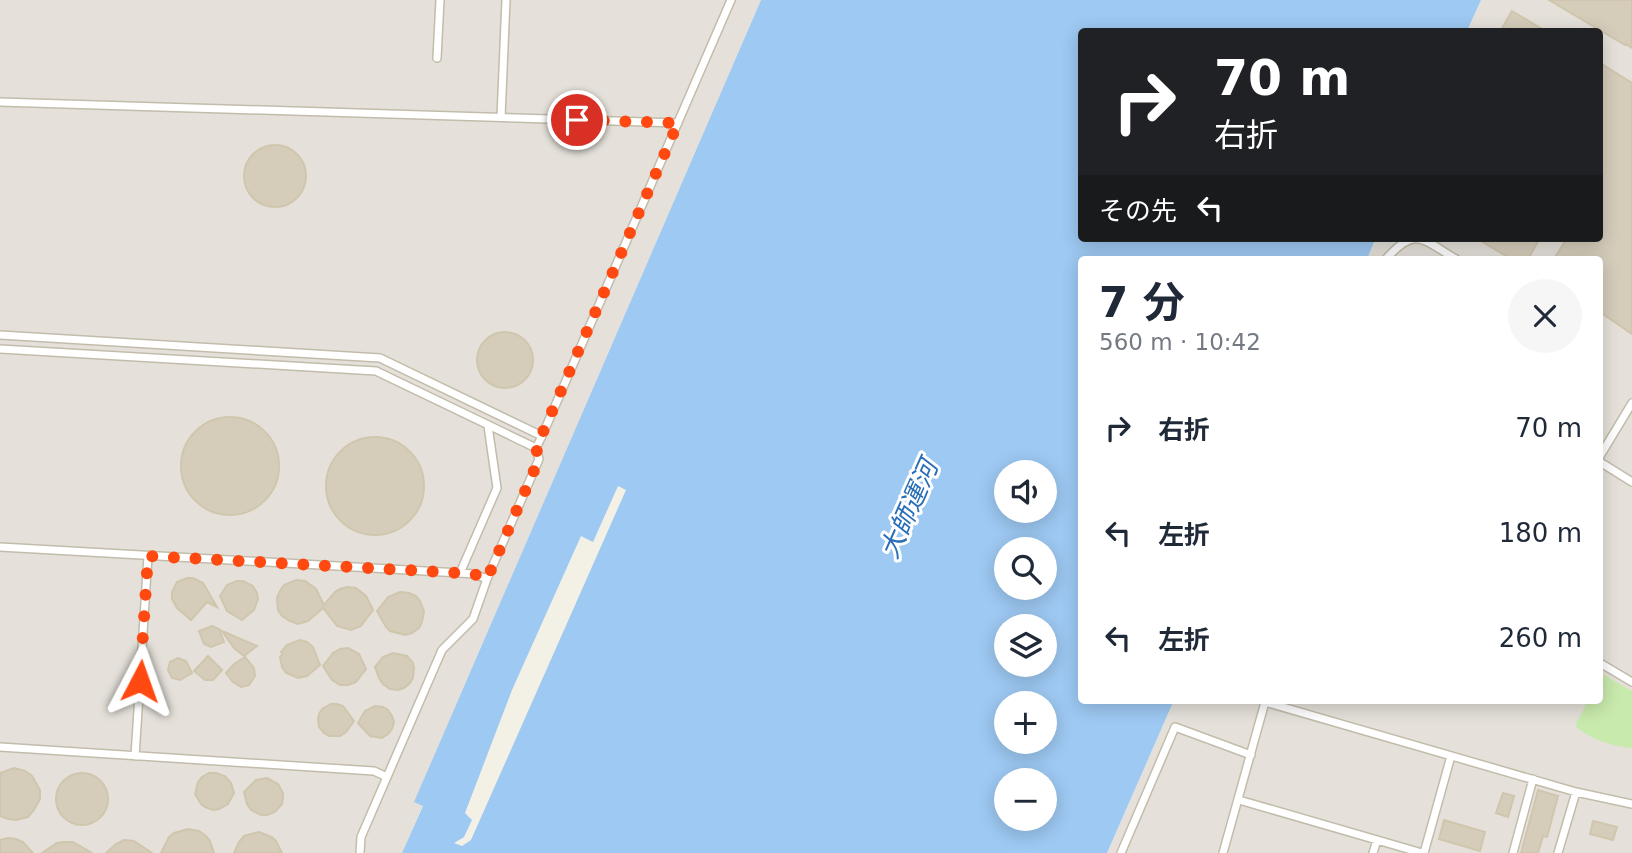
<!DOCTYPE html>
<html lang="ja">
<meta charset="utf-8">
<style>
body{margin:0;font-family:"DejaVu Sans","Noto Sans JP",sans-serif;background:#f6f6f7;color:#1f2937;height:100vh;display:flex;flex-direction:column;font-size:26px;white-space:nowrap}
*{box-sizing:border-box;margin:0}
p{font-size:23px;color:#747a83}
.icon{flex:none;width:38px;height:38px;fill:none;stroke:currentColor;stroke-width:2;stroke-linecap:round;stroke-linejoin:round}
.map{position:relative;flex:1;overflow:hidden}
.sheet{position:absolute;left:1078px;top:256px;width:525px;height:448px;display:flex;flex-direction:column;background:#fff;border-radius:7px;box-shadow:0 4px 18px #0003}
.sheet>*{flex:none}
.hud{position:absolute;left:1078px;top:28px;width:525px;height:214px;border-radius:7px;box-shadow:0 4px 18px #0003;background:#202124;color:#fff;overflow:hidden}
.tools{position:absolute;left:994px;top:460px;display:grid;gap:14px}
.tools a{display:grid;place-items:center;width:63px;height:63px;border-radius:50%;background:#fff;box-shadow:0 4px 18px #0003;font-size:35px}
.pin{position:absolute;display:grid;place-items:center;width:60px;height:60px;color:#fff;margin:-30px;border:4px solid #fff;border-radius:50%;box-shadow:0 2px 7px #0007}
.me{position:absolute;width:77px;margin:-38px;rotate:4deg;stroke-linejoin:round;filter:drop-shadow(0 0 5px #0008)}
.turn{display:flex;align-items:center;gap:24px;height:147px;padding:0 21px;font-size:32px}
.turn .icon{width:91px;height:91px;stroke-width:2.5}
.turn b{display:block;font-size:49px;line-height:60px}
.then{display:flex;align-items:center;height:66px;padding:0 21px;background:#0003;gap:14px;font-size:26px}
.round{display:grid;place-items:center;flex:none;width:74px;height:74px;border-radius:37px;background:#f6f6f7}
.summary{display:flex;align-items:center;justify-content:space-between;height:119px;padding:0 21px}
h1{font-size:42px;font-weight:700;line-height:52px}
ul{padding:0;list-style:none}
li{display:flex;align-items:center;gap:21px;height:105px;padding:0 21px}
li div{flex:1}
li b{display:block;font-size:26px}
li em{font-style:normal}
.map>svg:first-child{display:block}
.industrial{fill:#e5e1da}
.green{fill:#c8eaac}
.water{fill:#9ec9f3;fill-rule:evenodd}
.pier{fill:#f3f0e5}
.building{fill:#d5cdba;stroke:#d0c6ad;stroke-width:2}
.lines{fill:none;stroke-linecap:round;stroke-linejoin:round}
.service-casing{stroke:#c2bcaa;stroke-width:10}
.service{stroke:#fff;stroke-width:7}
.route{stroke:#ff4910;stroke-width:12;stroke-dasharray:0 21.6}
.labels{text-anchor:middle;stroke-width:6;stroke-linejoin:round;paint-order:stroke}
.water-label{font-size:26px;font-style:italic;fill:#296eb7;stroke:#fff}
</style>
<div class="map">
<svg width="1632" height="853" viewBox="0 0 1632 853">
<rect width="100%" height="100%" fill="#f3f0e5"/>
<!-- industrial -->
<path class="industrial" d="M0 0H761L440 742 415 802 423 805 402 853H0Z
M1481 0H1632V853H1107L1174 700H1600V259H1367L1377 238H1600V32L1467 31Z"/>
<!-- green -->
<path class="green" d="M1604 675 1632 691V748C1614 747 1590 739 1576 727L1577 721 1580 717 1588 700H1600V680Z"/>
<!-- water -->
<path class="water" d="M761 0H1481L1467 31 1082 32V238H1376L1367 259H1082V700H1174L1107 853H402L423 806 414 802ZM1006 472H1045V511H1006ZM1006 550H1045V588H1006ZM1006 626H1045V665H1006ZM1006 704H1045V742H1006ZM1006 780H1045V819H1006Z"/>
<!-- pier -->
<path class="pier" d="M618 486 626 490 471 840 462 846 454 843 464 837 472 820 465 813 512 690 581 536 593 542Z"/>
<!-- building -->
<path class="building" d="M1549 0H1632V48L1626 44 1625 45Z
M1512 11 1547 32H1500Z
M1600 63 1632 83V334L1600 312V259H1554L1567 238H1600Z
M244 176a31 31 0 1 1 62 0a31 31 0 1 1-62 0Z
M1476 238H1540L1528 259H1511Z
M477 360a28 28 0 1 1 56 0a28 28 0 1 1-56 0Z
M181 466a49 49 0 1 1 98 0a49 49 0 1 1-98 0Z
M326 486a49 49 0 1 1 98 0a49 49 0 1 1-98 0Z
M187 578H193L203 583 217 607 207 602 191 620 177 608 172 599V592L177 582Z
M296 580 305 581 311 585 316 589 324 605 335 592 340 589 347 587 356 588 366 596 373 610 361 626 351 630 337 626 323 608 308 621 298 624 290 621 282 616 278 610 277 598 280 591 284 585Z
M237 581H243L253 586 257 593 258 599 254 610 242 620 227 611 220 596 227 585Z
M400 592 409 593 416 596 420 601 424 611 422 622 419 628 412 633 405 635 390 631 386 627 377 611 388 597Z
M212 626 219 629 224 642 211 647 204 644 199 631Z
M222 631 257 646 244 656 234 648Z
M300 640 307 642 313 647 320 665 307 676 298 678 286 673 282 667 280 657 283 653 281 652 287 645Z
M348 648 359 654 366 669 356 682 348 685H340L332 680 323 666 333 653 340 649Z
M393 653 407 656 413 663 414 668 413 678 410 683 404 688 398 690 390 689 383 684 379 678 375 667 383 657Z
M208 656 222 670 213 680H205L194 671Z
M245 657 254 668 255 676 249 685 241 687 233 682 226 673 234 664Z
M178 658 186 661 192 673 180 680 172 678 168 670 170 662Z
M331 704H337L343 706 354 721 346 732 340 736H329L324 733 319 727 318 720 319 714 322 709Z
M375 706 383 707 388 710 392 716 394 722 392 729 388 734 382 738 370 736 358 723 365 711Z
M14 768 25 771 32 776 40 790V799L34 810 28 817 16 820 8 819 0 816V773Z
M209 773H216L225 776 231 783 234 793 228 804 219 809 213 810 205 807 201 804 195 794 198 782 202 777Z
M56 799a26 26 0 1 1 52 0a26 26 0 1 1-52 0Z
M267 778 278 784 283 793V798L282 804 275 812 267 815H261L251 810 247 804 244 792 256 780Z
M1538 790 1558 796 1547 837 1543 836 1538 853H1521Z
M1503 793 1514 796 1508 817 1496 813Z
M1444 820 1485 832 1480 851 1439 839Z
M1593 821 1617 827 1613 840 1590 834Z
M188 829 199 831 206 836 210 841 214 853H161L169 837 174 833Z
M259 832 272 837 276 841 282 853H234L239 842 244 836Z
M8 838 16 839 23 842 33 853H0V840Z
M124 840 134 841 152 853H106L116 844Z
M64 842H73L92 853H42L57 843Z"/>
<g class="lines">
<defs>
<path id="service" d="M437 58 440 0
M0 102 678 123
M501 117 506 0
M1386 259C1416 225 1423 240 1456 259
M0 335 380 358 542 436 731 0
M0 349 376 371 536 448
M1600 456 1632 403
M1600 462 1632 482
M0 547 460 573 474 574 487 579
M460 573 497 488 488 426
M1600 663 1632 682
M0 747 374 771 387 777
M135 756 148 556
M1239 800 1422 853
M360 853 361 837 442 650 473 619 487 579 539 459 536 448 542 436
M1121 853 1175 727 1251 755
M1223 853 1265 702 1576 792 1632 804
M1373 853 1377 840
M1424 853 1451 756
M1513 853 1533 779
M1558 853 1576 792"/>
</defs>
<!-- service casing -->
<use href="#service" class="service-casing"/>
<!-- service -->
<use href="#service" class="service"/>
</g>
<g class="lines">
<!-- route -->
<path class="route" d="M140 681 148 556 460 573 474 574 487 579 539 459 536 448 678 123 577 120"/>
</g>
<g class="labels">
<!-- water labels -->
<g class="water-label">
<text transform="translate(909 509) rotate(-66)" y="9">大師運河</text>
</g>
</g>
</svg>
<div class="tools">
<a><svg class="icon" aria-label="sound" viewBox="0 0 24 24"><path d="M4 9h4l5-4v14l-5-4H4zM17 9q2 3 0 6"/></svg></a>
<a><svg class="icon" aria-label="search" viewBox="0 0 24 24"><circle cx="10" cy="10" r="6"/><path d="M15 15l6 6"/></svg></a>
<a><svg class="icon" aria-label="layers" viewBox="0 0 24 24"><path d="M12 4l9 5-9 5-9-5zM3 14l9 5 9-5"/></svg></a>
<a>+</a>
<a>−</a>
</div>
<div class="pin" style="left:577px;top:120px;background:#d93025"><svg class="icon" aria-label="arrive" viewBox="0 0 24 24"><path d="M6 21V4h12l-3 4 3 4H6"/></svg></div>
<svg class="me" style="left:140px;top:681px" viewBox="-20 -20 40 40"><path d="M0-17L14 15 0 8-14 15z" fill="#ff4910" stroke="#fff" stroke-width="4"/></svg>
<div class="hud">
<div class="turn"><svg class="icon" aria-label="right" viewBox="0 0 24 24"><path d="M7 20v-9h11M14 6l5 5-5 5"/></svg><div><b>70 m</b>右折</div></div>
<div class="then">その先<svg class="icon" aria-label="left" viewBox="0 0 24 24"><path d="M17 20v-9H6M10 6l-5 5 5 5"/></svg></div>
</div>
<section class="sheet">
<div class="summary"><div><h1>7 分</h1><p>560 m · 10:42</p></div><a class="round"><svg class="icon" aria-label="close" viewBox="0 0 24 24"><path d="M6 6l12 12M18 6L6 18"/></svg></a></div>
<ul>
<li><svg class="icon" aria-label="right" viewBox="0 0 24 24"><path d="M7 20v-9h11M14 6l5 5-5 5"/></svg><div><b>右折</b></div><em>70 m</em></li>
<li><svg class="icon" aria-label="left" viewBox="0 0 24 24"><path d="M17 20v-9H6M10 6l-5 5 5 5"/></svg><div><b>左折</b></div><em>180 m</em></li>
<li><svg class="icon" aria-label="left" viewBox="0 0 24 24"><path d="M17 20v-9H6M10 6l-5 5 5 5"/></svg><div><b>左折</b></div><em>260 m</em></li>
</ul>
</section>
</div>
